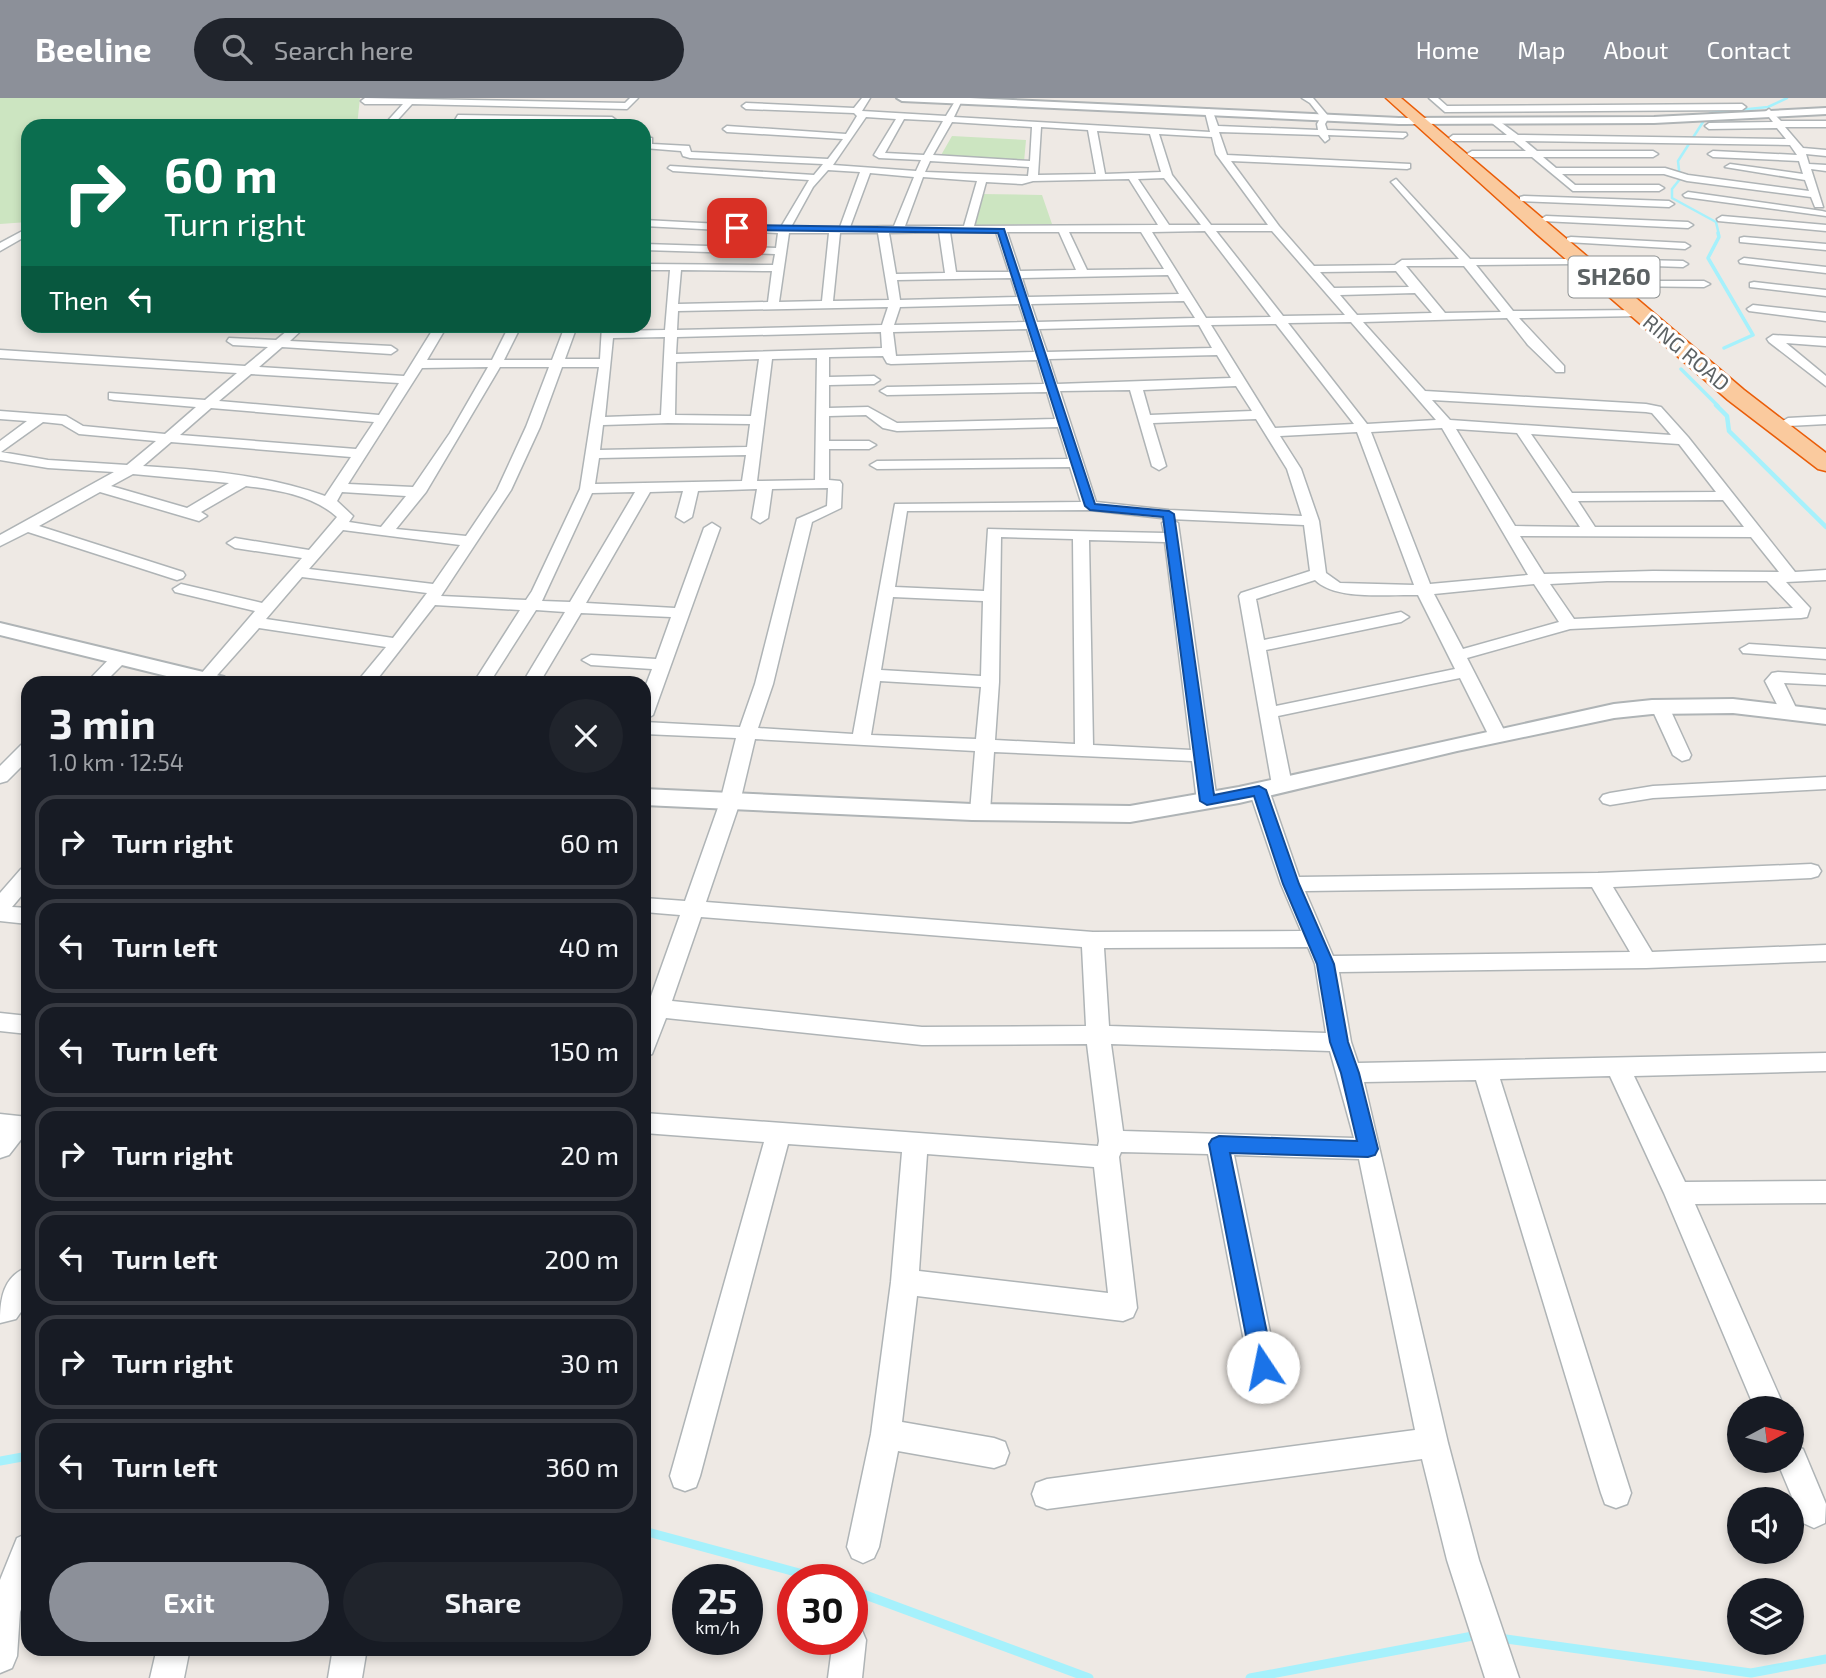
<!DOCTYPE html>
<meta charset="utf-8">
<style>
body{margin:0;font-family:"Exo 2",sans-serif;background:#20242c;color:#f1f3f6;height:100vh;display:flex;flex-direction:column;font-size:26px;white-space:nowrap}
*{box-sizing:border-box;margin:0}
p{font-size:23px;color:#9ea1a6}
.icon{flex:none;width:38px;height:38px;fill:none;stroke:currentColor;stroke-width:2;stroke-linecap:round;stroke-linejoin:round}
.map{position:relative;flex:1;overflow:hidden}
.sheet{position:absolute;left:21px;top:578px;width:630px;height:980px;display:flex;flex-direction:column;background:#171b24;border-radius:21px;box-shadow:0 4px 10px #0003}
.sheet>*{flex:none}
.top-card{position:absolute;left:21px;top:21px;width:630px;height:214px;border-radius:21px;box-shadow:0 4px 10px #0003;background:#0b6e4f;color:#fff;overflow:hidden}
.needle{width:46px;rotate:83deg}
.fabs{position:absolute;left:1727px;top:1298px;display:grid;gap:14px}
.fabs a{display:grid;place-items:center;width:77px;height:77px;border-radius:50%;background:#171b24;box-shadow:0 4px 10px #0003;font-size:35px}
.speed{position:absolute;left:672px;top:1466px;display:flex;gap:14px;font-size:35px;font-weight:700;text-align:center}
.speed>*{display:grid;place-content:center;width:91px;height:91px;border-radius:50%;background:#171b24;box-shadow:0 4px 10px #0003;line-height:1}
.speed small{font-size:18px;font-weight:400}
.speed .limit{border:10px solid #d22;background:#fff;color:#111}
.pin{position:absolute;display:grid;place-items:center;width:60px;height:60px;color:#fff;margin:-30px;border-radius:14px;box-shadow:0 4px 10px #0006}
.me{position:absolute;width:77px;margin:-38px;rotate:349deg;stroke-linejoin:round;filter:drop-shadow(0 0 5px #0008)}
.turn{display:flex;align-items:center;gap:24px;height:147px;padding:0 28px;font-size:32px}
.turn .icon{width:91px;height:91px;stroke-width:2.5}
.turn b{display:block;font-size:49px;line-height:60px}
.then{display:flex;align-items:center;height:66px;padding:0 28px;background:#0003;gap:14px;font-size:26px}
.round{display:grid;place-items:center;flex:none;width:74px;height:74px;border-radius:37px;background:#20242c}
.summary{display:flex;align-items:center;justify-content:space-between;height:119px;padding:0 28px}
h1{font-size:42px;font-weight:700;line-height:52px}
.cta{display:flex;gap:14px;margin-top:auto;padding:14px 28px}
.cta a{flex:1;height:80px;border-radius:42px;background:#8c9099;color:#fff;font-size:28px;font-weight:700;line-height:80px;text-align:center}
.cta a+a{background:#20242c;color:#f1f3f6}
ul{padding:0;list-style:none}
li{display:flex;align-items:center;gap:21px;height:94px;margin:0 14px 10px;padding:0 14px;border:4px solid #363941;border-radius:21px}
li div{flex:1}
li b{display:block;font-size:26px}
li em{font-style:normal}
header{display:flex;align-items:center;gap:42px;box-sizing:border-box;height:98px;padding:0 35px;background:#8c9099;color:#fff}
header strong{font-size:33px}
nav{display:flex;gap:38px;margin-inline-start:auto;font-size:24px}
.search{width:490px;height:63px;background:#20242c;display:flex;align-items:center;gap:18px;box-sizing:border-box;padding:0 24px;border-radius:38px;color:#9ea1a6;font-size:26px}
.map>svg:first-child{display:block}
.green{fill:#cce5c1}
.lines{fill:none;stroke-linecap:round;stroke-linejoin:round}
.stream-far3{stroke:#a6f1fc;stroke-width:2.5}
.stream-far2{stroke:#a6f1fc;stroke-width:3.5}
.stream-far1{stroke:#a6f1fc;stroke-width:4.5}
.stream{stroke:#a6f1fc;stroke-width:9}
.minor-casing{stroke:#afb4b6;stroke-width:3}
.tertiary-casing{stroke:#afb4b6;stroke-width:4}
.trunk-casing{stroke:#ea5d09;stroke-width:3}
.minor{fill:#fff;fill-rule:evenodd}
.tertiary{fill:#fff;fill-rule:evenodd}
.trunk{fill:#faca9e;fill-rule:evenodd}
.route{fill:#1a73e8;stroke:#114b97;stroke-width:2}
.labels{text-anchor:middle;stroke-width:6;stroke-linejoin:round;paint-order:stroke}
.far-street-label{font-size:21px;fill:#5c6264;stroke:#fff}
.shield{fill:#fff;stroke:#8d9192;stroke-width:2}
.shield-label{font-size:24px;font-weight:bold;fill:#5c6264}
</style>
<header>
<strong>Beeline</strong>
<div class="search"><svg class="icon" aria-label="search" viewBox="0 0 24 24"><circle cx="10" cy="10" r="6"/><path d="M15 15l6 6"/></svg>Search here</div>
<nav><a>Home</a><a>Map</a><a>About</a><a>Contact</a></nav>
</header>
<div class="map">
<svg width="1826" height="1580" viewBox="0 0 1826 1580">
<rect width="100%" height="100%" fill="#eee9e4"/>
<!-- green -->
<path class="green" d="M0 0H360L357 28H28V124L0 126Z
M952 38 1026 42 1024 64 940 59Z
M980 96 1042 97 1052 126 974 127Z"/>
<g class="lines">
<!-- stream-far3 -->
<path class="stream-far3" d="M1710 15 1768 9 1787 0
M1703 24 1678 63 1680 81 1672 91V100L1716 124 1719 137"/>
<!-- stream-far2 -->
<path class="stream-far2" d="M1718 135 1719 139 1708 160 1753 237 1724 250
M1681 271 1718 308"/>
<!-- stream-far1 -->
<path class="stream-far1" d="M1716 307 1727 318 1729 333 1826 429"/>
<!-- stream -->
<path class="stream" d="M0 1363 28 1358
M644 1433 825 1482
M852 1492 1089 1580
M1499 1540 1751 1575 1826 1561
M1250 1580 1478 1537"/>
<defs>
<path id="minor" d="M630 0H638L627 11 412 6 392 28H383L403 6H365L361 3 365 0 625 5Z
M862 0H870L862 13 946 18 957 0H963L954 19 1210 34 1205 14 1209 11 1213 14 1218 28 1318 32 1317 26 1321 19 1310 5 1302 0H1313L1329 19 1325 26 1327 32 1406 35 1407 37 1403 40 1328 37 1329 41 1325 44 1319 37 1219 34 1227 57 1410 66V70L1407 71 1231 63 1279 128 1314 168 1395 167 1402 162 1459 161 1393 86 1391 84 1396 81 1470 161H1582L1583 163 1578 166 1476 167 1513 213 1643 212V216L1639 218 1519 220 1564 268V274H1556L1528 247 1507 220 1363 224 1425 293 1646 306 1661 309 1688 339 1795 474 1826 472V482L1786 484 1810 510 1807 519 1801 520 1570 531 1467 560 1507 638 1505 642H1491L1460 580 1278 618 1292 687 1289 691H1275L1272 687 1239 498 1241 495 1310 473 1304 427 1170 421 1178 425 1217 703 1214 707H1200L1197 703 1192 663 994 654 990 714 987 719H973L970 714 975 653 755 641 740 704 706 804 1093 834 1301 833 1281 786 1249 692 1252 688H1266L1269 692 1299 779 1598 775 1811 766 1818 768 1821 773 1818 778 1811 780 1613 789 1652 854 1826 847V863L1646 870 1339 874 1351 944 1358 965 1826 955V973L1634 978 1685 1084 1826 1083V1105L1695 1106 1785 1311H1755L1664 1095 1610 978 1500 981 1631 1395 1627 1406 1616 1410 1605 1406 1601 1395 1476 982 1364 984 1448 1345 1479 1462 1519 1580H1485L1447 1462 1422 1361 1047 1411 1036 1407 1032 1396 1036 1385 1047 1381 1415 1332 1359 1061 1234 1057 1277 1269 1273 1279 1263 1283 1253 1279 1249 1269 1208 1056 1121 1054 1119 1059 1137 1210 1133 1219 1123 1223 917 1198 902 1324 994 1340 1005 1344 1009 1355 1005 1366 994 1370 898 1353 879 1449 874 1460 863 1465 852 1460 847 1449 871 1336 891 1184 902 1054 788 1046 700 1378 696 1389 685 1393 674 1389 670 1378 764 1044 644 1035V1015L1098 1048 1099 1043 1087 946 922 947 666 920 652 956 644 959V900L650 901 680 817 644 814V800L685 803 720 704 736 640 644 636V624L740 629 755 586 797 421 827 408 828 390 772 391 768 420 760 425 752 420 757 391 698 393 692 419 684 424 676 419 683 393 650 394 586 505 675 510 704 430 712 425 720 430 653 617 644 622V592L652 571 591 567 582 562 591 557 656 561 671 519 581 515 540 584H523L565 514 536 512 490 584H474L520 512 435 507 375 584H357L386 549 259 530 211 584H194L255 513 175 494 173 491 181 486 262 505 302 460 235 450 227 445 235 440 309 452 337 419C313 397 277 392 246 388L201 414 207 418 199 423 100 394 39 428 183 474 185 477 183 480 177 482 28 434 0 448V437L114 374 48 370 0 362V343L27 323 0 321V313L66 318 83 328 165 336 196 309 114 302 109 301V295L205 302 237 275 0 260V252L245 268 268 249 233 247 227 243 229 240 276 242 293 228H306L290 243 391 248 397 252 391 256 282 249 259 269 404 278 435 228H447L427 262H492L509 228H521L504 262H552L565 228H577L565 261H600L602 228H614V233L665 232 670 172H644V166L773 167 775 156 644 152V146L776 150 778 135 644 128V122L781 129 809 82 673 73 668 70 670 68 814 77 823 66 690 60 683 58 681 53 644 50 646 40H652V46L689 48 691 54 828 61 843 41 727 34 723 31 727 28 846 36 857 18 854 15 746 11 742 8 746 5 854 10ZM866 19 896 21 874 57 879 60 921 62 916 73 833 67ZM904 21 943 23 924 57 885 55ZM952 24 1032 29 1030 63 933 57ZM1041 29 1088 32 1096 76 1038 77ZM1097 33 1150 36 1161 74 1105 76ZM1159 36 1212 39 1216 56 1268 127H1211L1172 77ZM930 63 1029 69 1028 78 925 74ZM828 72 860 74 840 129H791L813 89ZM870 75 914 79 894 128 850 129ZM923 79 977 83 964 128H905ZM1164 80 1201 127H1169L1138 81ZM1129 81 1158 127 974 128 986 84 1022 86 1033 83ZM1205 133 1271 219 1206 220 1152 134ZM1216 133H1272L1345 217 1283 218ZM939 134 945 175 896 176 889 135ZM950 134H996L1009 174H956ZM1007 134H1059L1076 172 1020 173ZM1069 134H1141L1164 171 1087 172ZM789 135H829L822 203 779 204ZM840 135H878L889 202 833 203ZM1406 168H1464L1501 214 1445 215ZM681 172 772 173 768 204 678 206ZM1396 173 1409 189 1334 190 1320 174ZM1168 177 1179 196 1028 199 1022 180ZM1011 180 1017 199 900 202 897 182ZM1415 195 1432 215 1357 217 1340 197ZM1184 203 1195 220 1037 224 1031 206ZM1019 206 1025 224 894 227 900 209ZM888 209 882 227 677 232 678 213ZM1351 224 1436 322 1367 326 1288 225ZM1276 226 1354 326 1275 330 1211 227ZM1199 227 1212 250 1047 254 1039 231ZM1027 231 1034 254 896 258 893 234ZM881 234 882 250 676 256 677 239ZM665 239 661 317 605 319 613 240ZM1217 257 1231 280 1057 286 1049 261ZM883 258 887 265 891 266 1037 262 1044 286 887 289 880 293 887 297 1047 294 1055 321 897 325 868 309 829 310V287L874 286 880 282 874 278 829 279V259ZM817 260 815 382 757 383 772 261ZM759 261 751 318 675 317 676 264ZM488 269 450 335 413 389 348 386 422 270ZM500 269H549L526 329 497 392 466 438 396 431 426 394ZM562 269H599L580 391 532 493 526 502 441 498 511 392 540 329ZM251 276 399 285 379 317 219 303ZM1236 288 1252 313 1150 317 1143 292ZM1130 292 1152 368 1159 372 1166 368 1153 325 1256 321 1287 371 1302 418 1169 412 1096 404 1060 293ZM1432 302 1646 314 1652 315 1671 337 1450 322ZM211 310 374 324 356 351 180 337ZM866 317 883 330 897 333 1058 329 1068 361 877 363 870 367 877 371 1070 369 1081 404 895 406 853 636 758 630 773 586 812 424 841 410 842 386 840 383 829 382V351H869L876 347 869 343H829V318ZM43 324 62 326 79 336 156 343 127 367 48 362 1 354ZM668 325 750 326 747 349 600 352 603 327ZM1442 330 1528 477 1430 486 1371 334ZM1456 331 1517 335 1580 429 1515 428ZM1357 334 1414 487 1340 485 1326 475 1319 423 1301 371 1280 338ZM1531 336 1679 346 1716 394 1572 395ZM171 344 351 359 325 398C267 377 205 372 143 368ZM746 357 742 383 595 386 599 360ZM133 376 229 385 187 410 111 388ZM342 394 406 398 381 429 349 424 353 418 337 403ZM635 394 570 504 542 503 592 395ZM1723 402 1744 429H1595L1578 403ZM1090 412 1170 421 1162 425 1164 435 988 431 984 493 895 489 907 413ZM343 432 460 447 433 486 309 471ZM1520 438 1751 439 1779 474 1653 473 1544 476ZM1001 439 1073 441 1075 646 995 642 999 584ZM1089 442 1165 444 1191 652 1093 647ZM302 479 427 495 393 540 266 521ZM1315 482C1336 503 1389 496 1418 497L1455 571 1276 608 1266 552 1401 524 1409 519 1401 514 1264 542 1256 501ZM1607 483H1767L1793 510 1574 521 1550 486ZM1534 486 1559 524 1463 551 1434 496ZM893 499 983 503 981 578 881 572ZM880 583 981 589 976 641 871 637ZM1592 789 1630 854 1333 858 1305 793ZM701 819 1082 849 1086 928 922 929 672 903ZM1308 849 1315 866 1326 935 1109 928 1104 850ZM1111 946 1330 953 1354 1040 1123 1033ZM927 1056 1094 1069 1108 1195 919 1173Z
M1429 0H1438L1447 8 1742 6 1746 9 1742 12 1445 14Z
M1769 11 1781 23H1826V29H1785L1803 50 1826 52V58L1806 56 1809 66 1826 67V73L1811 71 1823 109H1815L1811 99 1687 83 1664 76H1562L1575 87H1659L1664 90 1659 93H1573L1532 59H1472L1467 56 1472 53H1526L1514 43H1453L1449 40 1453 37H1507L1492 25 1495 20 1518 37 1786 41 1777 30 1709 31 1705 28 1709 25 1773 24 1765 14ZM1525 43 1790 47 1797 57 1713 53 1708 56 1713 59 1799 63 1803 76 1730 66 1725 69 1805 82 1809 93 1688 77 1665 70H1556L1543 59H1653L1658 56 1653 53H1537Z
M458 17 612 19 616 22 612 25 455 22Z
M1688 94 1822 113 1826 114V118L1685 99 1683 97Z
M1524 98 1669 103 1674 106 1669 109 1520 103V99Z
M1546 118 1688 124 1693 127 1688 130 1542 123 1541 121Z
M1722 118 1826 127V133L1718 123 1717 121Z
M28 130V137L0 153V145Z
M1571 139 1685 145 1690 148 1685 151 1567 144V140Z
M1744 139 1826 146V152L1740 144V140Z
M1744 160 1826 169V175L1740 165 1739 163Z
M1597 161 1683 163 1688 166 1683 169 1593 166V162Z
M1622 183H1704L1710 186 1704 189 1618 188 1616 186Z
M1754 184 1826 192V198L1750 189V185Z
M1753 207 1826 215V223L1749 213 1747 211Z
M1773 237 1826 240V248L1786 245 1826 278V288L1769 244 1767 241Z
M1826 318V326L1788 328 1781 324 1788 320Z
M1749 546 1826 551V561L1743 555 1740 551Z
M118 557 127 562 105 584H87L112 558Z
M1778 574 1826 577V587L1784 585 1798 614 1789 619 1783 618 1765 583 1772 575Z
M1660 604 1669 609 1691 657 1689 661 1682 663 1673 657 1651 609Z
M28 645V662L7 683 0 685V668L21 647Z
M1826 679V691L1653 700 1610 707 1603 705 1600 701 1603 697 1610 695 1653 688Z
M28 769V790L12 809 28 810V826L0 823V795L21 771Z
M0 915 28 918V936L0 933Z
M0 1016 28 1019V1039H23L9 1057 0 1060Z
M28 1169V1204L16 1221 0 1225C0 1201 3 1178 28 1169Z
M1792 1347 1803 1351 1826 1406 1825 1425 1814 1430 1803 1425 1777 1363H1792Z
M28 1435V1493L20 1514 17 1558 12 1570 0 1575V1482L17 1440Z
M852 1527 861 1530 866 1542 862 1580H828L833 1542H852Z
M157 1550H190L184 1580H150Z
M333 1550H367L362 1580H328Z"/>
<path id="tertiary" d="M897 0H970L1399 20 1654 19 1826 10V16L1654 25 1399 26 902 3Z
M0 525 224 579 227 584H191L0 537Z
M1733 601 1826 612V626L1733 615 1652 616 1614 620 1457 653 1239 705 1130 724 972 722 644 707V691L972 706 1130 708 1239 689 1614 606 1652 602Z"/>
<path id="trunk" d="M1386 0H1401L1744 292 1826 355V373L1818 371 1728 302 1538 137Z"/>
</defs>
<!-- minor casing -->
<use href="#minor" class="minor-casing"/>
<!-- tertiary casing -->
<use href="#tertiary" class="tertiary-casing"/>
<!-- trunk casing -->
<use href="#trunk" class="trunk-casing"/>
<!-- minor -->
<use href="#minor" class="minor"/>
<!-- tertiary -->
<use href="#tertiary" class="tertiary"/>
<!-- trunk -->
<use href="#trunk" class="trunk"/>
</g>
<!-- route -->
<path class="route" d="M737 127 1004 131 1095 406 1169 413 1174 416 1214 697 1259 688 1266 692 1299 786 1334 866 1348 944 1359 975 1378 1051 1375 1057 1368 1059 1230 1055 1274 1269 1270 1276 1263 1279 1255 1276 1252 1269 1209 1046 1212 1041 1219 1038 1357 1043 1341 975 1330 944 1317 866 1283 786 1254 698 1207 707 1200 703 1163 419 1090 412 1085 408 998 135 734 132Z"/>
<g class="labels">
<!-- far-street labels -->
<g class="far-street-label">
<text transform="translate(1686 255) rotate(40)" y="7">RING ROAD</text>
</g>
<!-- shield labels -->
<rect class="shield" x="1568.5" y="158.5" width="91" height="41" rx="5"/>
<g class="shield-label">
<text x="1614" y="187">SH260</text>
</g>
</g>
</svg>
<div class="fabs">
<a><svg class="needle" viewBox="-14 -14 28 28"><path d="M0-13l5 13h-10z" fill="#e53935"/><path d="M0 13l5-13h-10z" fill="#9ea1a6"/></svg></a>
<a><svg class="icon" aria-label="sound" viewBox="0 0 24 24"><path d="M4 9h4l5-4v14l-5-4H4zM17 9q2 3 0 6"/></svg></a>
<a><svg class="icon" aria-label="layers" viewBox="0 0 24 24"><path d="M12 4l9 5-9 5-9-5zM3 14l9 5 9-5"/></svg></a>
</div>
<div class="speed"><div>25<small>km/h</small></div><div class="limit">30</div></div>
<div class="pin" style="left:737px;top:130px;background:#d93025"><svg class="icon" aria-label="arrive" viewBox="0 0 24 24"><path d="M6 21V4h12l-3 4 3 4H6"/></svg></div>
<svg class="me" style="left:1263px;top:1269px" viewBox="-20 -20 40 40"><circle r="19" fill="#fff"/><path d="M0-13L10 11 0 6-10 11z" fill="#1a73e8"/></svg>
<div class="top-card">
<div class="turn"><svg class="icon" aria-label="right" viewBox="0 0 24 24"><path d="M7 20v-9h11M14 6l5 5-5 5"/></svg><div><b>60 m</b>Turn right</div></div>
<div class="then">Then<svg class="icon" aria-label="left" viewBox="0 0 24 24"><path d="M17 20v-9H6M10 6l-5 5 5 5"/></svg></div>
</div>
<section class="sheet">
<div class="summary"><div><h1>3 min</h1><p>1.0 km · 12:54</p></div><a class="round"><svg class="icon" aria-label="close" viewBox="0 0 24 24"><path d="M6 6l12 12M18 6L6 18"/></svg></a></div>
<ul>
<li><svg class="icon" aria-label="right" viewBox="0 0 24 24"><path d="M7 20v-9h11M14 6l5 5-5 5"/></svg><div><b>Turn right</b></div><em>60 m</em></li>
<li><svg class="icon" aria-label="left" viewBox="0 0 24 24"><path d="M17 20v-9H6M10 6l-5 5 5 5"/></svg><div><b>Turn left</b></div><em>40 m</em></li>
<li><svg class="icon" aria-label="left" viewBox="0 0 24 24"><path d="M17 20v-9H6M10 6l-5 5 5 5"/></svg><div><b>Turn left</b></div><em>150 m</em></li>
<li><svg class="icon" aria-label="right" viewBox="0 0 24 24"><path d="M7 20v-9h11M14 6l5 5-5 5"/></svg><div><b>Turn right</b></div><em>20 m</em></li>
<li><svg class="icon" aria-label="left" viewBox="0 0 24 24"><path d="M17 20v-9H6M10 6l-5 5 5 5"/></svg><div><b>Turn left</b></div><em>200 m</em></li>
<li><svg class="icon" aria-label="right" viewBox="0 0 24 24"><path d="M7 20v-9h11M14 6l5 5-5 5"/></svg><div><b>Turn right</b></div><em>30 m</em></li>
<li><svg class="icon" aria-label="left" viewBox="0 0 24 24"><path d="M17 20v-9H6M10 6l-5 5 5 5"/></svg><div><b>Turn left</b></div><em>360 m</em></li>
</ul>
<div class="cta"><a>Exit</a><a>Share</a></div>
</section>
</div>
